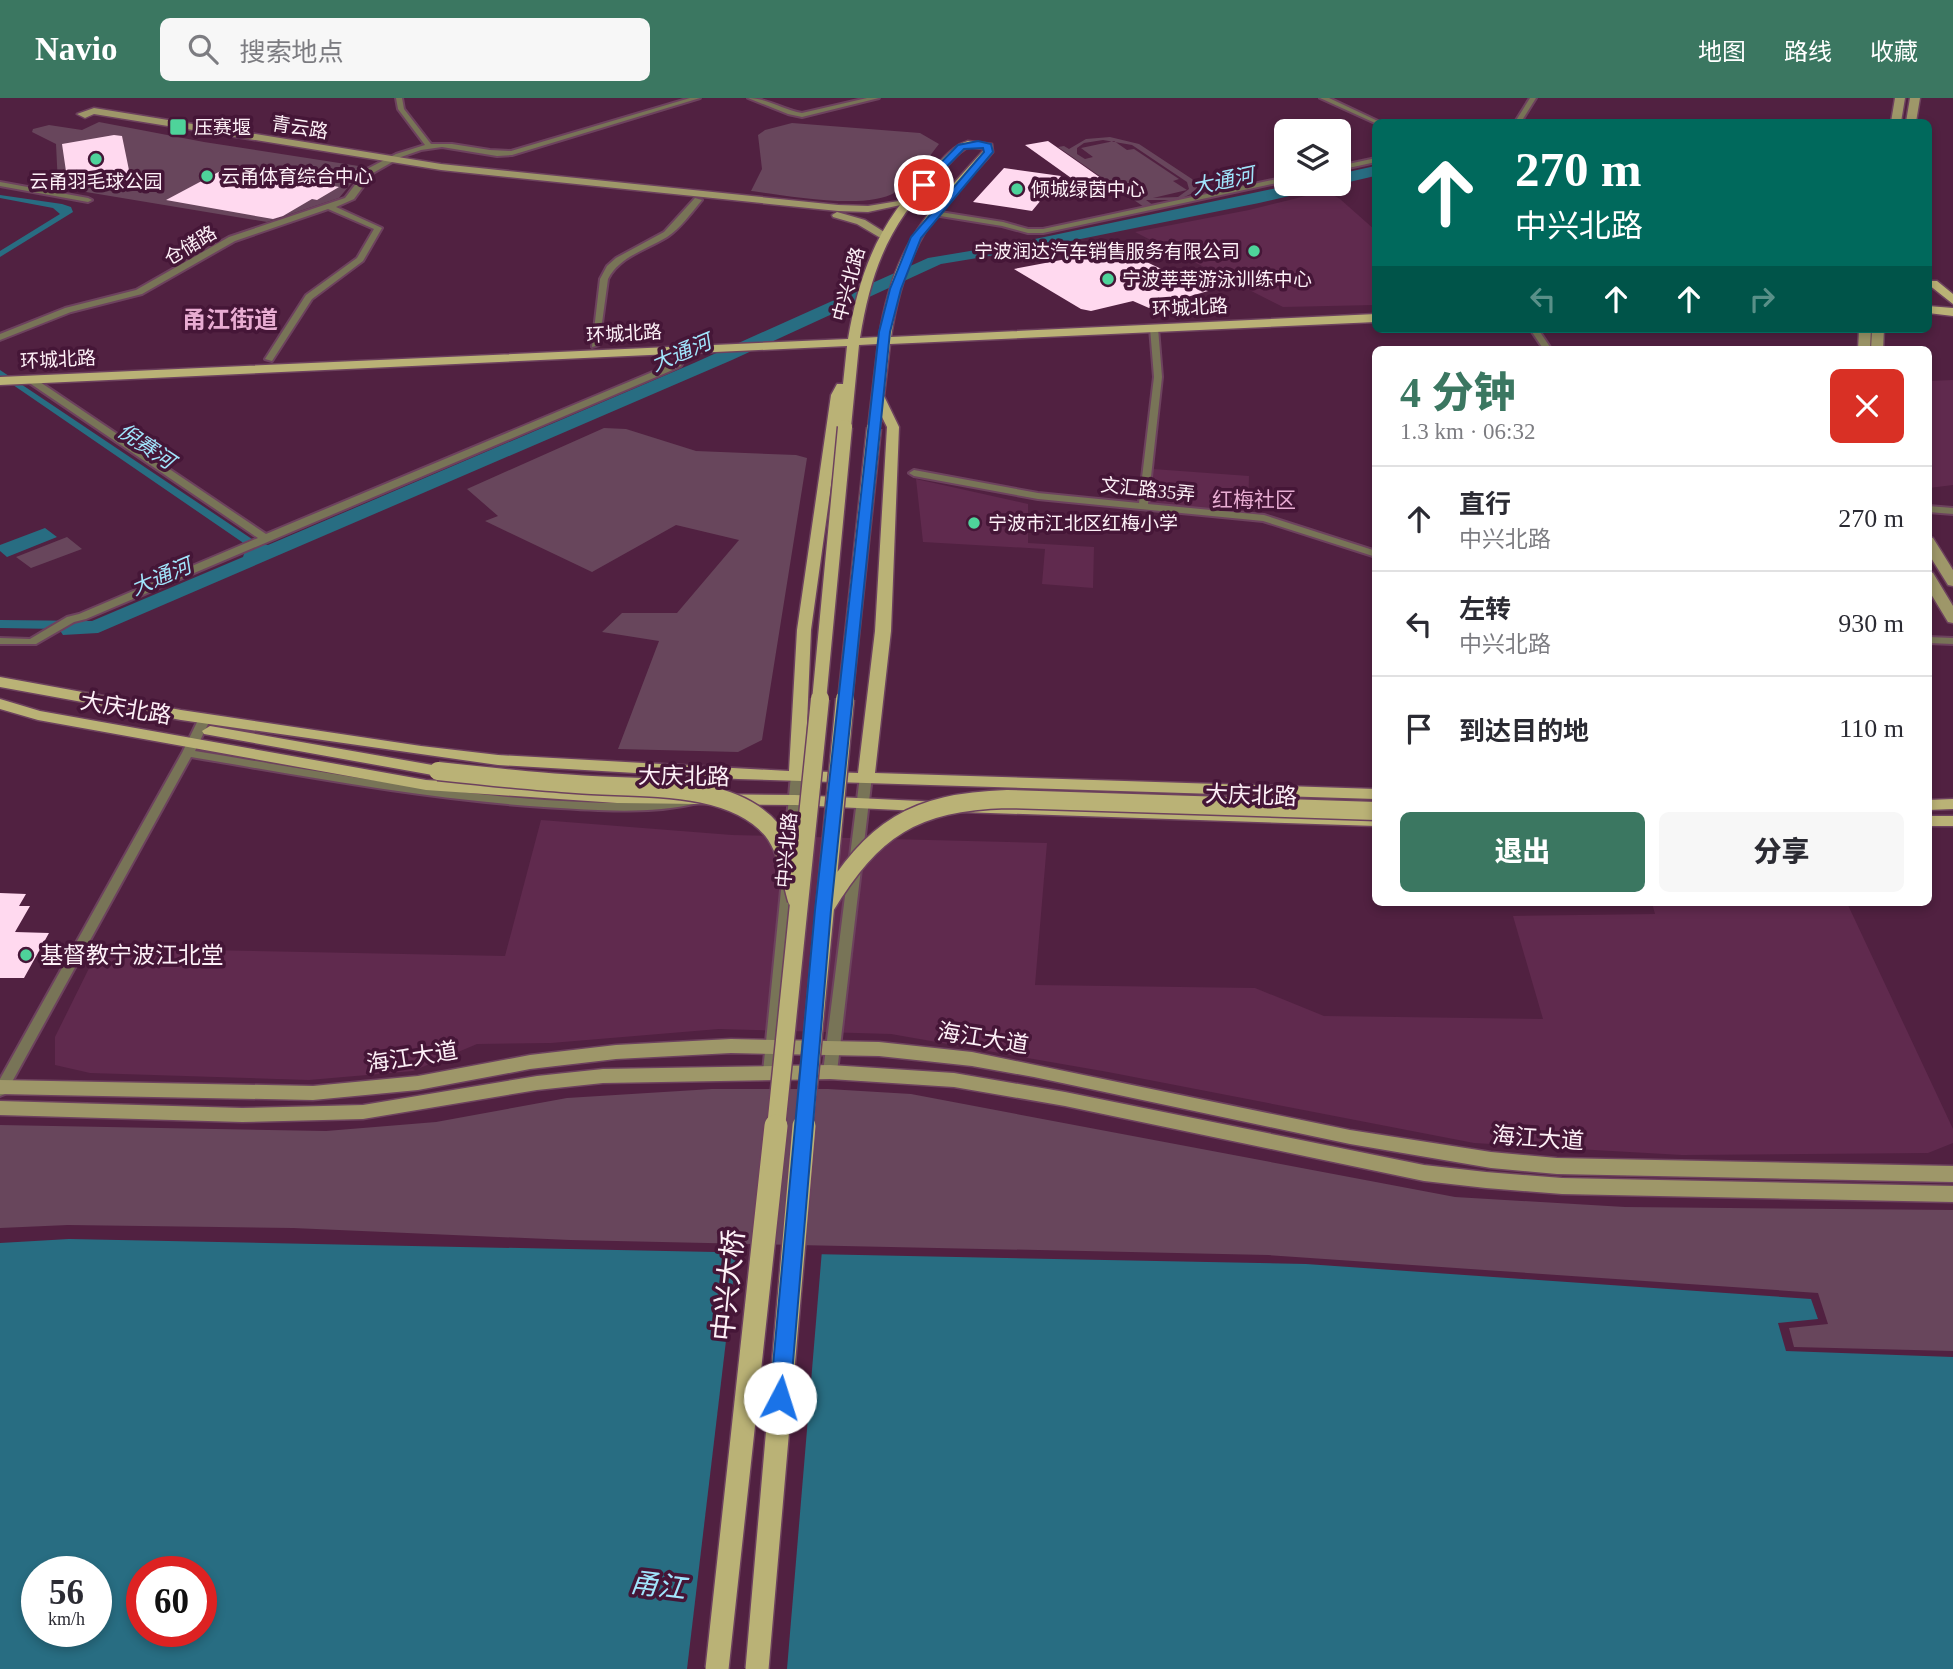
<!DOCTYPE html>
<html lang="zh">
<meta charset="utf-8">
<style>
body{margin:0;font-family:"Times New Roman","Noto Sans SC",serif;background:#f7f7f7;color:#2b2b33;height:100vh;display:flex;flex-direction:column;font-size:26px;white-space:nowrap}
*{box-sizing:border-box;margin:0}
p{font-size:23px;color:#7c7c81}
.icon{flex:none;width:38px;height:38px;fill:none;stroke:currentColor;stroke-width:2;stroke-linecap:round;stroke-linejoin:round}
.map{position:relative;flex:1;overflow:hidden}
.drawer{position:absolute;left:1372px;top:248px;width:560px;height:560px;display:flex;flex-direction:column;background:#fff;border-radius:10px;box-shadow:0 4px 10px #0003}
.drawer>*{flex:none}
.guide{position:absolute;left:1372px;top:21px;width:560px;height:214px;border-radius:10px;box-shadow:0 4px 10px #0003;background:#00695c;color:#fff;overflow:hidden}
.buttons{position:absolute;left:1274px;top:21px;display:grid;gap:14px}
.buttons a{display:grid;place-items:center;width:77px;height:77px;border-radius:10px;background:#fff;box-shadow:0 4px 10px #0003;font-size:35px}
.speed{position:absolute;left:21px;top:1458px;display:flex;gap:14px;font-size:35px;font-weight:700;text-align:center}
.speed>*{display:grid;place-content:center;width:91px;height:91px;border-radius:50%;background:#fff;box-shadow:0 4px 10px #0003;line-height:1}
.speed small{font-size:18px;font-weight:400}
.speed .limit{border:10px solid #d22;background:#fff;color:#111}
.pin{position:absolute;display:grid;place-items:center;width:60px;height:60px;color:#fff;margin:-30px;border:4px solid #fff;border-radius:50%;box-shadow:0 2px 7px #0007}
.me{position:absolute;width:77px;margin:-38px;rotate:5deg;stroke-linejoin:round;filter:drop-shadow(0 0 5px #0008)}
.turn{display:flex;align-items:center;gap:24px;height:147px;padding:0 28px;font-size:32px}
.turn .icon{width:91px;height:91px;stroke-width:2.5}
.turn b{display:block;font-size:49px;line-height:60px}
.lanes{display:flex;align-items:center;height:66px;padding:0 28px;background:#0003;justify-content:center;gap:35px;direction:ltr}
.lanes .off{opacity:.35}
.round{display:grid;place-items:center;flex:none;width:74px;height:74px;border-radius:10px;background:#f7f7f7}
.summary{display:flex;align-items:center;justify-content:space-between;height:119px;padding:0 28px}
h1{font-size:42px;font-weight:800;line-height:52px;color:#3b7761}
.action{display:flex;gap:14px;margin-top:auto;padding:14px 28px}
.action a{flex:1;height:80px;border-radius:10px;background:#3b7761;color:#fff;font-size:28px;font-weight:800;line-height:80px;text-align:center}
.action a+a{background:#f7f7f7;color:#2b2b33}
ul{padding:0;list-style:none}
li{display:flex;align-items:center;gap:21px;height:105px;padding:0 28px;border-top:2px solid #e1e1e2}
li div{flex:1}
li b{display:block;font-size:26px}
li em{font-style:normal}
header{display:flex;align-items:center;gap:42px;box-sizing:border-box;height:98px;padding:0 35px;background:#3b7761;color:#fff}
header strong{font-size:33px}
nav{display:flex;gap:38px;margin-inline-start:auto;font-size:24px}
.search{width:490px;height:63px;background:#f7f7f7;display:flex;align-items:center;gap:18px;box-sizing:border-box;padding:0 24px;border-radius:10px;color:#7c7c81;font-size:26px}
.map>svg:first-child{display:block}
.built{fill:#602a4e}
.green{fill:#68465c;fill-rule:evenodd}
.water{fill:#286d82;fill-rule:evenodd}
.pier{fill:#512141}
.building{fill:#ffd9ef}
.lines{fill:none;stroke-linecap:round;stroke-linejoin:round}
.street-casing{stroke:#6d425e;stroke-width:4}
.secondary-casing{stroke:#6d425e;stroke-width:3}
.primary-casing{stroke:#6d425e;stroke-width:3}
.street{fill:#787457;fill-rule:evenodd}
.secondary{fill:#9e9769;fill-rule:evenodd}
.primary{fill:#bab276;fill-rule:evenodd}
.primary-bridge-far2-casing{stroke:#6d425e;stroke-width:17;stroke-linecap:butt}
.primary-bridge-far1-casing{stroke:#6d425e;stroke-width:21;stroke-linecap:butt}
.primary-bridge-casing{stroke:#6d425e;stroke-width:26;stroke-linecap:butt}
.primary-bridge-far2{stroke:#bab276;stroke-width:14}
.primary-bridge-far1{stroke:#bab276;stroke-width:18}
.primary-bridge{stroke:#bab276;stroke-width:23}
.route{fill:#1a73e8;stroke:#114b97;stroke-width:2}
.poi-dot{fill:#4ed39a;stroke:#451637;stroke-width:2.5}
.labels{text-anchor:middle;stroke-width:7;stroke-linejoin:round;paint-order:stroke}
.far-poi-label{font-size:19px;fill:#fdf0f7;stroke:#451637;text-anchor:start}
.far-street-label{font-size:19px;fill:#fdf0f7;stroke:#451637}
.far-water-label{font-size:21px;font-style:italic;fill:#a1e5fc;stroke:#451637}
.far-quarter-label{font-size:21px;fill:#e8acd2;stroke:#451637}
.street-label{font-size:23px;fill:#fdf0f7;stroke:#451637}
.poi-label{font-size:23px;fill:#fdf0f7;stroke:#451637;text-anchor:start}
.far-district-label{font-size:24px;font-weight:bold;fill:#e8acd2;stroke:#451637}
.near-street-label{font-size:28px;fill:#fdf0f7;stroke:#451637}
.near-water-label{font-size:28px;font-style:italic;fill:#a1e5fc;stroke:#451637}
</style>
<header>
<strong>Navio</strong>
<div class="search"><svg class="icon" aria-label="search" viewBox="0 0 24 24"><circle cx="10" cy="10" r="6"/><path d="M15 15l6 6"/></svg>搜索地点</div>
<nav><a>地图</a><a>路线</a><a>收藏</a></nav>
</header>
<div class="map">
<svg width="1953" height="1571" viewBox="0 0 1953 1571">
<rect width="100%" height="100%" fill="#512141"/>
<!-- built -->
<path class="built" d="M1326 93 1340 101 1375 132V207L1283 209 1135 134 1249 112Z
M1953 282V387L1929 390V283Z
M1153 371 1249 378 1248 415 1149 405Z
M916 381 1028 406V445L1094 449 1093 490 1042 486 1045 451 923 444Z
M541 722 732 737 1047 745 1035 887 1255 890 1324 918 1543 921 1513 818 1655 816 1652 805H1847L1953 1031V1045L1928 1055 1682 1057 1474 1045 1108 974 891 936 719 931 551 945 477 946 413 973 309 982 90 975 55 967V939L99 850 505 858Z"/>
<!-- green -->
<path class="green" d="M99 24 204 44 365 69 339 100 267 124 62 90 58 87 56 46 32 34 33 31 49 27 82 32Z
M792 25 920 35 939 46C927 61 912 84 896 94 866 113 786 97 751 93L762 71 758 37 765 32Z
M1110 39 1139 46 1192 81 1198 88 1197 93 1178 102H1146L1153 107 1144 109 1058 49 1064 48 1069 51 1086 41ZM1103 42 1132 47 1187 84 1189 91 1178 99 1153 100 1187 92 1173 83 1179 81 1134 51 1127 52 1114 43 1081 50 1093 59 1085 61 1077 56V50L1084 45Z
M604 330 626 331 696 353 796 357 807 360 762 642 738 654 618 651 659 543 602 534 622 515H677L739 442 676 427 592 474 485 423 498 418 467 391Z
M67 439 82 451 31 470 16 459Z
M712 991H828L911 996 1455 1099 1625 1109 1953 1112V1253L1794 1249 1789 1230 1828 1226 1818 1195 1268 1157 570 1142 293 1130 68 1127 0 1130V1027L326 1033 436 1024 567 1000Z"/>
<!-- water -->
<path class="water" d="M1375 68V78L1259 105 1026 152 941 166 732 262 98 535 63 537 59 531 0 530V522L92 523 243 459 246 450 242 444 0 278V272L258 445 268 447 694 265 928 160 1006 147 1296 86H1339V76Z
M0 97 62 106 71 109 73 114 0 159V153L60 116 53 110 0 100Z
M45 430 57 439 7 459 0 453V447Z
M69 1141 1306 1166 1811 1201 1818 1221 1778 1225 1786 1253 1953 1259V1571H0V1145ZM37 1474H96V1533H37ZM142 1474H201V1533H142Z"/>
<!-- pier -->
<path class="pier" d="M737 1150 822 1152 787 1571H687Z"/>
<!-- building -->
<path class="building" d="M114 37 122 38 130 77 122 81 68 87 62 46Z
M1048 43 1118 92 1095 97 1025 47Z
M228 69H231L339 89 317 102 312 101 283 118 273 121 166 102Z
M1004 70 1061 78 1032 113 973 104Z
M1119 151 1208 193 1149 210 1133 203 1091 213 1081 211 1014 171Z
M0 795 26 796 19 808H30L15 834 49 835 24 880H0Z"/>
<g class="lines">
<defs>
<path id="street" d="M396 0H402L404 11 431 46H452L490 52 511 53 690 0H700L512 57 497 58 442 49 421 52 401 59 373 75 354 101 336 109 382 130 363 163 312 201 272 263 265 261 306 197 357 160 374 131 328 111 235 143 142 196 71 214 0 242V236L65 210 136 192 229 139 345 100 367 71 396 56 425 47 398 11Z
M748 0C767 0 783 12 802 15L867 0H879L802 19 788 16Z
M1320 0H1329L1380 24 1375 25Z
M1530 0H1536L1521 24H1515Z
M1376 60V64L1339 72V68Z
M1286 79V83L1043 135H1028L1002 128 934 117 930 115 934 113 1003 124 1028 131H1043Z
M0 84 88 100 92 102 88 104 0 88Z
M695 100 702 102C692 114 680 131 667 139 646 152 620 158 608 181L599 247 592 249 600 181 607 168 616 160 664 134Z
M1154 227 1158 230 1162 279 1148 406 1264 417 1376 453V459L1263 423 1038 401 914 378 909 375 914 372 1038 395 1139 405 1154 279 1150 230Z
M1530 231H1538L1552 252H1544Z
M685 248 689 251 681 268 668 274 86 521 74 524 36 546H0V540L30 541 67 519 79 516 258 440 28 284V280H34L266 436 662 270 674 264 681 251Z
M1928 408 1953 410V416L1928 414Z
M1928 539 1953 540V546L1928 545Z
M205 617 211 620 195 653C311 672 427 694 545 702 595 705 645 708 694 698L700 702 698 705C648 717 596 712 544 709 426 701 309 679 191 659L7 993 5 996 0 998V981L182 655 199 620Z
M797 674 803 677 795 764 789 768 783 764 791 677Z
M866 675 872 678 837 974 835 977H825L823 974 860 678Z
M788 778 794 782 777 974 775 977H765L763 974 782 782Z"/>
<path id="secondary" d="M1895 0H1905L1901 24H1891Z
M1910 0H1920L1916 24H1906Z
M94 10 441 66 838 107 868 108 905 102 910 105 868 114 838 113 441 72 94 16 85 20 77 16Z
M837 114 865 122 889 137 879 139 857 126 833 119 832 117Z
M1859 231H1871L1870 252H1858Z
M1872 231H1884L1883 252H1871Z
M1928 439 1933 440 1953 472V488L1948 487 1928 455Z
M1928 474 1933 475 1953 508V525L1948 524 1928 491Z
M731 941 879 944 972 954 1350 1032 1491 1054 1557 1060 1953 1068V1084L1557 1076 1491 1070 1350 1046 1034 979 972 968 879 958 731 955 616 961 530 971 418 992 313 1002 0 996V982L313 988 418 978 530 957 616 947Z
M830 967 954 975 1065 994 1424 1067 1486 1074 1562 1080 1953 1088V1104L1562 1096 1486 1090 1424 1083 1065 1008 954 989 830 981 603 985 537 992 363 1021 242 1024 0 1017V1003L242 1010 363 1007 537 978 603 971Z"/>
<path id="primary" d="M968 43 992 46 993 54C977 74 958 90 942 110 912 146 898 192 891 239L1376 216V224L890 246 884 298 899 329 891 533 875 675 1376 691V701L738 681 498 667 181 622 0 589V579L181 612 421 648 498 657 789 673 797 532 831 297 837 286H843L847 248 0 287V279L848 241C860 170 881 119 934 69 945 59 954 47 968 43ZM969 49 983 51V53C924 118 893 149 879 239L860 240C871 171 890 123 941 74 950 66 958 54 969 49ZM878 246 868 330 869 333H879L882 319 887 329 875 533 858 675 805 673 811 532 839 330 845 333 851 329 859 247Z
M1929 183H1937L1953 196V206L1929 187Z
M1928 208 1953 210V218L1928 215Z
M0 601 40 613 426 682 617 695 795 697 940 704 948 709 940 714 795 707 617 705 426 692 38 622 0 611Z
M210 628 438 668 446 673 438 678 204 636 202 633Z
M1953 701V711L1928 712V702Z
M968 705 1376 718V728L962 714 960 710Z
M1928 718H1953V728H1928Z"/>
</defs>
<!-- street casing -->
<use href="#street" class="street-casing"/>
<!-- secondary casing -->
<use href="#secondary" class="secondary-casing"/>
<!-- primary casing -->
<use href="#primary" class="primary-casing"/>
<!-- street -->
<use href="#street" class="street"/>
<!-- secondary -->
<use href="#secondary" class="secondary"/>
<!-- primary -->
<use href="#primary" class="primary"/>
<defs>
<path id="primary-bridge-far2" d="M819 603 845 329
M845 603 874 330"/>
<path id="primary-bridge-far1" d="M438 673C484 678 530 683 576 686 635 691 730 682 772 732 788 752 790 779 797 802
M825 809C873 730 914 704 1007 701L1376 713
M776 1030 820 601
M804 1030 845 601"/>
<path id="primary-bridge" d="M717 1571 776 1028
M757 1571 804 1028"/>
</defs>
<!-- primary-bridge-far2 casing -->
<use href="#primary-bridge-far2" class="primary-bridge-far2-casing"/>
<!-- primary-bridge-far1 casing -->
<use href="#primary-bridge-far1" class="primary-bridge-far1-casing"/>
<!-- primary-bridge casing -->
<use href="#primary-bridge" class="primary-bridge-casing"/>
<!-- primary-bridge-far2 -->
<use href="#primary-bridge-far2" class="primary-bridge-far2"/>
<!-- primary-bridge-far1 -->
<use href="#primary-bridge-far1" class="primary-bridge-far1"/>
<!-- primary-bridge -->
<use href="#primary-bridge" class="primary-bridge"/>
</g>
<!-- route -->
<path class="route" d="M978 43 991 46 993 54 921 140 901 191 890 234 831 812 790 1300 787 1306 780 1308 773 1306 770 1300 815 812 879 234 890 191 911 139 984 54 983 50 964 51 927 89 919 87 958 47Z"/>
<!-- markers -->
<g class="poi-dot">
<rect x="169" y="20" width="18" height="18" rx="3.5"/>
<circle cx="96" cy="61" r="7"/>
<circle cx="207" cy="78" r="7"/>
<circle cx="1017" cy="91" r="7"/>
<circle cx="1254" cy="153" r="7"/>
<circle cx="1108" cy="181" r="7"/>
<circle cx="974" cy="425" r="7"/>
<circle cx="26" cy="857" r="7"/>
</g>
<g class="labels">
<!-- far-poi labels -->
<g class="far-poi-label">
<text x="194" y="36">压赛堰</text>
<text x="221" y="85">云甬体育综合中心</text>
<text x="96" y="90" text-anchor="middle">云甬羽毛球公园</text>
<text x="1031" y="98">倾城绿茵中心</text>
<text x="1240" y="160" text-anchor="end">宁波润达汽车销售服务有限公司</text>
<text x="1122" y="188">宁波莘莘游泳训练中心</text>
<text x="988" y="432">宁波市江北区红梅小学</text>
</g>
<!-- far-street labels -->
<g class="far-street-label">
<text transform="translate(300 29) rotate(9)" y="7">青云路</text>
<text transform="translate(190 147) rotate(-31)" y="7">仓储路</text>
<text transform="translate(848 186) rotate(-75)" y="7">中兴北路</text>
<text transform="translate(1190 209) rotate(-3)" y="7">环城北路</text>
<text transform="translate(624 235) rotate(-3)" y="7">环城北路</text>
<text transform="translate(58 261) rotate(-3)" y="7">环城北路</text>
<text transform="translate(1148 391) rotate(6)" y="7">文汇路35弄</text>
<text transform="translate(786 752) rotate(-85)" y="7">中兴北路</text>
</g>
<!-- far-water labels -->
<g class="far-water-label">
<text transform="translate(1223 83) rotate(-12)" y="7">大通河</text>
<text transform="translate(681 255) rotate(-23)" y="7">大通河</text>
<text transform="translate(146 348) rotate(34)" y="7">倪赛河</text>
<text transform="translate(161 479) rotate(-23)" y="7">大通河</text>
</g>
<!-- far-quarter labels -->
<g class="far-quarter-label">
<text x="1254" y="409">红梅社区</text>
</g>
<!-- street labels -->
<g class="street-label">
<text transform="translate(126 610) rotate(10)" y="8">大庆北路</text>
<text transform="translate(684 678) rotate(1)" y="8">大庆北路</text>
<text transform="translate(1251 697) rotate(2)" y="8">大庆北路</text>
<text transform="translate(983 940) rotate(9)" y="8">海江大道</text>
<text transform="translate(412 959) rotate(-9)" y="8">海江大道</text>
<text transform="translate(1538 1040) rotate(4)" y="8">海江大道</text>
</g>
<!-- poi labels -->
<g class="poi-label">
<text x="40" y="865">基督教宁波江北堂</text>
</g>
<!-- far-district labels -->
<g class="far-district-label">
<text x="230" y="230">甬江街道</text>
</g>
<!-- near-street labels -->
<g class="near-street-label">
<text transform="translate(728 1187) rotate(-84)" y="10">中兴大桥</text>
</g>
<!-- near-water labels -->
<g class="near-water-label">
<text transform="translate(658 1487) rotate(7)" y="10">甬江</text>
</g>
</g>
</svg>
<div class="buttons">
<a><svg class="icon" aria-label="layers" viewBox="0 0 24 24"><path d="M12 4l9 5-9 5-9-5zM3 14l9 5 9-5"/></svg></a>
</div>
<div class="speed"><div>56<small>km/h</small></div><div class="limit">60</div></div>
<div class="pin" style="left:924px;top:87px;background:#d93025"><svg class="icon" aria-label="arrive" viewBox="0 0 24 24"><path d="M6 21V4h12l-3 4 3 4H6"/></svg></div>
<svg class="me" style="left:780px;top:1300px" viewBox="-20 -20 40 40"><circle r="19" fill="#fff"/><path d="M0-13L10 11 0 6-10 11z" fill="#1a73e8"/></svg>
<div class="guide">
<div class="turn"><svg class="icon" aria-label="ahead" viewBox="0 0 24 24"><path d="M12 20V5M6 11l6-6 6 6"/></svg><div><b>270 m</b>中兴北路</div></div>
<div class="lanes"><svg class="icon off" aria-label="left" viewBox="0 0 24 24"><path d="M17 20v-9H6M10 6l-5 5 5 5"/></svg><svg class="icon" aria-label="ahead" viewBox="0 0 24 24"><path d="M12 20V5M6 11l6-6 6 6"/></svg><svg class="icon" aria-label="ahead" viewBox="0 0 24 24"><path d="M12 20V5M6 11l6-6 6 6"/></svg><svg class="icon off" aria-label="right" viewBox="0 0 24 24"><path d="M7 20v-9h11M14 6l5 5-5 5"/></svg></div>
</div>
<section class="drawer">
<div class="summary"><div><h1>4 分钟</h1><p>1.3 km · 06:32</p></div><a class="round" style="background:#d93025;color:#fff"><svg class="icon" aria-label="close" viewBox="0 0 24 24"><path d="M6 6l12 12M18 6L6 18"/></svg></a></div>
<ul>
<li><svg class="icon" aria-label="ahead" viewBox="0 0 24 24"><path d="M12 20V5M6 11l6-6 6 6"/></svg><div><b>直行</b><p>中兴北路</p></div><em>270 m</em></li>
<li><svg class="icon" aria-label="left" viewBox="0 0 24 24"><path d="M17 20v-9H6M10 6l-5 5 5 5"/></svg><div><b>左转</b><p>中兴北路</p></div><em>930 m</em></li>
<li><svg class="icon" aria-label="arrive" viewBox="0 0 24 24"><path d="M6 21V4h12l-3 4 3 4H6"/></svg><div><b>到达目的地</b></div><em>110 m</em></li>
</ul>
<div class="action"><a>退出</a><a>分享</a></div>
</section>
</div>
